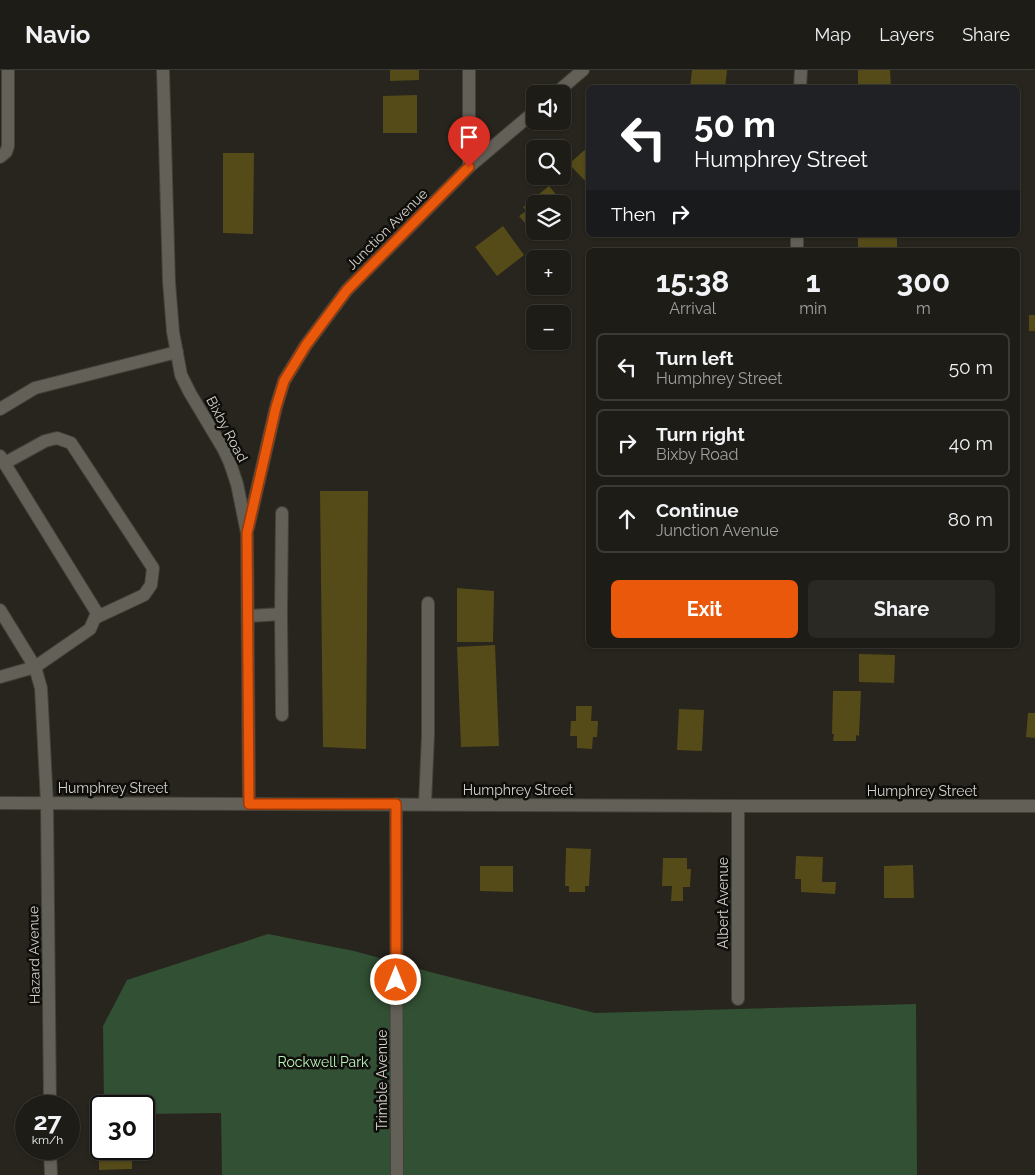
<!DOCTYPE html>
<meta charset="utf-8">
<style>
body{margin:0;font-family:Raleway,sans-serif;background:#2a2923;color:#f1f3f6;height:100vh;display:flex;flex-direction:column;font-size:19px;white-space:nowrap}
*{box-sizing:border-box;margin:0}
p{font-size:16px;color:#a0a1a1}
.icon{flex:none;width:28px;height:28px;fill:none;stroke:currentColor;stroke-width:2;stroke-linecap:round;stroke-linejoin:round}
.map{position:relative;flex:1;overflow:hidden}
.sheet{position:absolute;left:586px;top:178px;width:434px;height:400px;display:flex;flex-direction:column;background:#1d1c16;border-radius:8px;box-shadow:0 1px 4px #0004,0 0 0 1px #3b3a35}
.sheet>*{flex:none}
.guide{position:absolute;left:586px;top:15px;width:434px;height:152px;border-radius:8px;box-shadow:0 1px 4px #0004,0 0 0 1px #3b3a35;background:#202124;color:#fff;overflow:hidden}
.tools{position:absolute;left:526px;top:15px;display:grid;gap:10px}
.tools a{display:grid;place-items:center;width:45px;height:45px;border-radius:8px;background:#1d1c16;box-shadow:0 1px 4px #0004,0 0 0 1px #3b3a35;font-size:25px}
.speed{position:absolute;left:15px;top:1025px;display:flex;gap:10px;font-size:25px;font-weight:700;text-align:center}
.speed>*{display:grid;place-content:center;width:65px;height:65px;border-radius:50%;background:#1d1c16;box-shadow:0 1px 4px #0004,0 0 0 1px #3b3a35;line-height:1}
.speed small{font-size:12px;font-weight:400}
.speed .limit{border:2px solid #111;border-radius:8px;background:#fff;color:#111}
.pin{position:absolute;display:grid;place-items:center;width:42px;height:42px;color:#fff;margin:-51px -21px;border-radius:50% 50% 50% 0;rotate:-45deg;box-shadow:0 0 5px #0007}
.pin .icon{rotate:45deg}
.me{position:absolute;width:55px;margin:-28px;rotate:0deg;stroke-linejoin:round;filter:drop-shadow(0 0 4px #0008)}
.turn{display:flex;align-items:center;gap:18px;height:105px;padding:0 25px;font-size:22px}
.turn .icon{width:65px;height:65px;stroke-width:2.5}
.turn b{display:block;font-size:35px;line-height:42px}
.then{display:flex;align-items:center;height:48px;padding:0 25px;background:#0003;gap:10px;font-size:19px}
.eta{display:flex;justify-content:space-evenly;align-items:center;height:85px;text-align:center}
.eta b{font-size:30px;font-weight:700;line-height:35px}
.action{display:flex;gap:10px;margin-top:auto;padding:10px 25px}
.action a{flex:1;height:58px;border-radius:8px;background:#ea580c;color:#fff;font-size:20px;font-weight:700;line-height:58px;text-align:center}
.action a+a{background:#2a2923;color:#f1f3f6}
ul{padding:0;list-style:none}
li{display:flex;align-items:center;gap:15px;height:68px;margin:0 10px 8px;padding:0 15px;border:2px solid #3b3a35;border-radius:8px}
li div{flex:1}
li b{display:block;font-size:19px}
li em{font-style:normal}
header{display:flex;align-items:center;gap:30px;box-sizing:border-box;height:70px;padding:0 25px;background:#1d1c16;border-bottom:1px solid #3b3a35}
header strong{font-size:24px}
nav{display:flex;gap:28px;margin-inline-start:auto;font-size:18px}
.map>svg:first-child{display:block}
.green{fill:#325033}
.building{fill:#554b19}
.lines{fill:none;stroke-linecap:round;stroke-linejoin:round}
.service-casing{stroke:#43413a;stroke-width:14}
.minor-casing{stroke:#43413a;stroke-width:14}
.tertiary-casing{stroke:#43413a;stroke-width:14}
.service{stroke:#626057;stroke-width:12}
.minor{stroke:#626057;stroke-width:12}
.tertiary{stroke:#626057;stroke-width:12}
.route-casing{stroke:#983908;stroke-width:12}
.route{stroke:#ea580c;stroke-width:9}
.labels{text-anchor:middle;stroke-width:5;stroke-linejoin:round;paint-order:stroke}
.street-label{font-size:14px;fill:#d3d1cc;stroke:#0f0e0b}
.park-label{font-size:14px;fill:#b9f4ba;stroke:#0f0e0b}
</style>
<header>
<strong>Navio</strong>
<nav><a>Map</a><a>Layers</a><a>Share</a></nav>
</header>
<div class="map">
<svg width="1035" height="1105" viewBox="0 0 1035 1105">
<rect width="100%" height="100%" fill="#27251d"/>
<!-- green -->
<path class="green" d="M268 864 354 881 434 903 595 943 916 934 917 1105H222L221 1043 144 1044V1036H104L103 956 127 910Z"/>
<!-- building -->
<path class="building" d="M390 0H419V10L390 11Z
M692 0H727L725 18H690Z
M858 0H890L891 18H858Z
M417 25V63H383V26Z
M589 76V115L569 94Z
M223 83H254L253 164 223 163Z
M549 116 569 140 562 146V134H535V154L530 159 519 146 526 141 523 137Z
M503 156 524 185 497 206 475 177Z
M858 165H897V177L858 178Z
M1029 245H1035V261H1029Z
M320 421H368L366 679 323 677Z
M457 518 494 521 493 572H457Z
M495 575 499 676 461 677 457 577Z
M859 584 895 585 894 613 859 612Z
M833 621H861L859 666 856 665V671H833L834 664H832Z
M576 636H592L591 651H598L597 667H593L592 679 577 678V666H570L571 651H576Z
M679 639 704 640 702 681 677 680Z
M1028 643H1035V668L1026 667Z
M566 778 591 779 589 816H585V822H569V816H565Z
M796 786 823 787 822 812H836L835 824 801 822V809H795Z
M663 788H687V799H691L690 817H683V831H671L672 816H662Z
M913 795 914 828H884V796Z
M480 796H513V822L480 821Z
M101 1054V1079H132V1099L99 1100V1055Z"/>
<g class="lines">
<defs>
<path id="service" d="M0 87 6 82 8 76V0
M0 339 35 318 177 282
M0 386 97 543 90 559 35 597 0 607
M5 393 45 371 57 368 71 373 153 498 151 515 144 525 95 548
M0 540 35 597 41 618 47 733
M281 544 282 645
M248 546 281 544 282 443
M425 734 428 665V533"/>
<path id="minor" d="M163 0 169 212 173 262 181 305 190 323 224 380 230 393 237 414 247 463 249 734
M469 0V97
M800 18 801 0
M555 24 583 0
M797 180V165
M248 458 276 337 284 311 306 275 347 220 469 97 535 41
M47 733 50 1036
M396 734 397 1105
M738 929V736
M50 1079 51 1105"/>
<path id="tertiary" d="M0 733 738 736H1035"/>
</defs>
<!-- service casing -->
<use href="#service" class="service-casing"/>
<!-- minor casing -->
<use href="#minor" class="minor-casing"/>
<!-- tertiary casing -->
<use href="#tertiary" class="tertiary-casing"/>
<!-- service -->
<use href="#service" class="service"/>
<!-- minor -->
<use href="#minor" class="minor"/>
<!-- tertiary -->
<use href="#tertiary" class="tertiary"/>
</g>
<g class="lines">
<defs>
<path id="route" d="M396 910V734H249L247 463 276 337 284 311 306 275 347 220 469 97"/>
</defs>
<!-- route casing -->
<use href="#route" class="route-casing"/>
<!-- route -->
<use href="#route" class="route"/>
</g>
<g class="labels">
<!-- street labels -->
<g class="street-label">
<text transform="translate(387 159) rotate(-45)" y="5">Junction Avenue</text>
<text transform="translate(227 359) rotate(62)" y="5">Bixby Road</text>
<text x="113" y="723">Humphrey Street</text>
<text x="518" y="725">Humphrey Street</text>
<text x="922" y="726">Humphrey Street</text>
<text transform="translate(723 833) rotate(-90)" y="5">Albert Avenue</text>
<text transform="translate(34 885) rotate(-91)" y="5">Hazard Avenue</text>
<text transform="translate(382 1010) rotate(-90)" y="5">Trimble Avenue</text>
</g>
<!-- park labels -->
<g class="park-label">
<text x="323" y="997">Rockwell Park</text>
</g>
</g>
</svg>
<div class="tools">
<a><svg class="icon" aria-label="sound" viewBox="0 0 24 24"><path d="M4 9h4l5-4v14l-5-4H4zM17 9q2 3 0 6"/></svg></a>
<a><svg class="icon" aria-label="search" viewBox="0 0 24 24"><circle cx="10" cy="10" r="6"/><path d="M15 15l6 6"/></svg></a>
<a><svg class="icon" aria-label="layers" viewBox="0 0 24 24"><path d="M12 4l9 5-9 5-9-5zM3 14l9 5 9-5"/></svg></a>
<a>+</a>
<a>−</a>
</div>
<div class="speed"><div>27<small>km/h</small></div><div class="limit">30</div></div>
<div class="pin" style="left:469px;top:97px;background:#d93025"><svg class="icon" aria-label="arrive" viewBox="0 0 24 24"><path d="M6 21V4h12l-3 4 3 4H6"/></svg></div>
<svg class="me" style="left:396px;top:910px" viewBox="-20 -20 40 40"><circle r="17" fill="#ea580c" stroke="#fff" stroke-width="3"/><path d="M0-11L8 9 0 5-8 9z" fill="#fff"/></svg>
<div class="guide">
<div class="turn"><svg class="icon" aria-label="left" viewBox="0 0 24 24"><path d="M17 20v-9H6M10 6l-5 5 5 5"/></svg><div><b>50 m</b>Humphrey Street</div></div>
<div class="then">Then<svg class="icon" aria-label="right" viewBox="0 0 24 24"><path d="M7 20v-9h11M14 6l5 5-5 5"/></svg></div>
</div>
<section class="sheet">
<div class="eta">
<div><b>15:38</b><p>Arrival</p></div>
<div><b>1</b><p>min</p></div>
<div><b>300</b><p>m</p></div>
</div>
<ul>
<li><svg class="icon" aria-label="left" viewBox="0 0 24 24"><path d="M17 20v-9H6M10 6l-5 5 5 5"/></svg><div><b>Turn left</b><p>Humphrey Street</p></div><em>50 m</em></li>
<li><svg class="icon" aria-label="right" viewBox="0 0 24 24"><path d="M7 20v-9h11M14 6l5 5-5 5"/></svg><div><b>Turn right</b><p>Bixby Road</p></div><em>40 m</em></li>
<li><svg class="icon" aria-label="ahead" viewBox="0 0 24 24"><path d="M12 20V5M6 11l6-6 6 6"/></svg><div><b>Continue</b><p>Junction Avenue</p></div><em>80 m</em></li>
</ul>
<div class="action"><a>Exit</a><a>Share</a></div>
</section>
</div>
